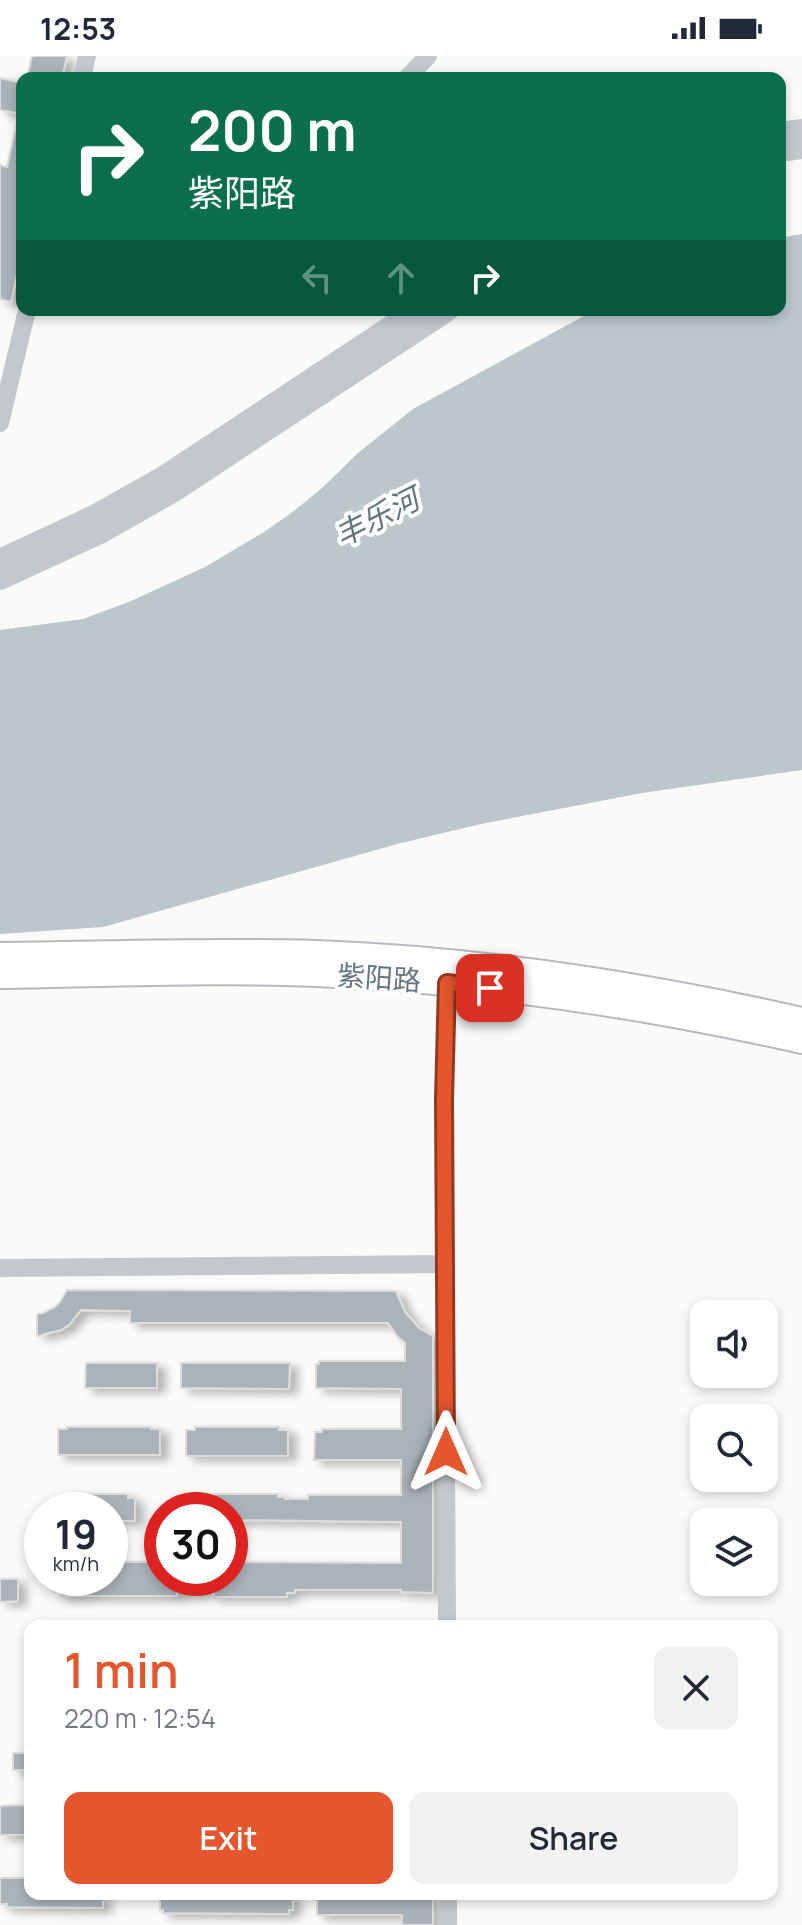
<!DOCTYPE html>
<meta charset="utf-8">
<style>
body{margin:0;font-family:Manrope,"Noto Sans SC",sans-serif;background:#f2f2f3;color:#1f2937;height:100vh;display:flex;flex-direction:column;font-size:30px;white-space:nowrap}
*{box-sizing:border-box;margin:0}
p{font-size:26px;color:#747a83}
.icon{flex:none;width:44px;height:44px;fill:none;stroke:currentColor;stroke-width:2;stroke-linecap:round;stroke-linejoin:round}
.map{position:relative;flex:1;overflow:hidden}
.details{position:absolute;left:24px;top:1564px;width:754px;height:280px;display:flex;flex-direction:column;background:#fff;border-radius:16px;box-shadow:0 4px 12px #0003}
.details>*{flex:none}
.banner{position:absolute;left:16px;top:16px;width:770px;height:244px;border-radius:16px;box-shadow:0 4px 12px #0003;background:#0b6e4f;color:#fff;overflow:hidden}
.buttons{position:absolute;left:690px;top:1244px;display:grid;gap:16px}
.buttons a{display:grid;place-items:center;width:88px;height:88px;border-radius:16px;background:#fff;box-shadow:0 4px 12px #0003;font-size:40px}
.speed{position:absolute;left:24px;top:1436px;display:flex;gap:16px;font-size:40px;font-weight:700;text-align:center}
.speed>*{display:grid;place-content:center;width:104px;height:104px;border-radius:50%;background:#fff;box-shadow:0 4px 12px #0003;line-height:1}
.speed small{font-size:20px;font-weight:400}
.speed .limit{border:12px solid #d22;background:#fff;color:#111}
.pin{position:absolute;display:grid;place-items:center;width:68px;height:68px;color:#fff;margin:-34px;border-radius:16px;box-shadow:0 4px 12px #0006}
.me{position:absolute;width:88px;margin:-44px;rotate:0deg;stroke-linejoin:round;filter:drop-shadow(0 0 6px #0008)}
.turn{display:flex;align-items:center;gap:28px;height:168px;padding:0 40px;font-size:36px}
.turn .icon{width:104px;height:104px;stroke-width:2.5}
.turn b{display:block;font-size:56px;line-height:68px}
.lanes{display:flex;align-items:center;height:76px;padding:0 40px;background:#0003;justify-content:center;gap:40px;direction:ltr}
.lanes .off{opacity:.35}
.round{display:grid;place-items:center;flex:none;width:84px;height:84px;border-radius:16px;background:#f2f2f3}
.head{display:flex;align-items:center;justify-content:space-between;height:136px;padding:0 40px}
h1{font-size:48px;font-weight:600;line-height:60px;color:#e4572e}
.action{display:flex;gap:16px;margin-top:auto;padding:16px 40px}
.action a{flex:1;height:92px;border-radius:16px;background:#e4572e;color:#fff;font-size:32px;font-weight:600;line-height:92px;text-align:center}
.action a+a{background:#f2f2f3;color:#1f2937}
.status{display:flex;justify-content:space-between;align-items:center;height:56px;padding:0 40px;background:#fff;direction:ltr}
.status svg{height:22px;fill:currentColor}
.map>svg:first-child{display:block}
.water{fill:#bbc7cb}
.building{fill:#aab3b9;stroke:#dcdcda;stroke-width:2;filter:url(#shadow)}
.lines{fill:none;stroke-linecap:round;stroke-linejoin:round}
.secondary-casing{stroke:#b3babf;stroke-width:28}
.minor{stroke:#c3c8cc;stroke-width:18}
.tertiary{stroke:#c3c8cc;stroke-width:22}
.secondary{stroke:#fff;stroke-width:24}
.route-casing{stroke:#94391e;stroke-width:20}
.route{stroke:#e4572e;stroke-width:14}
.labels{text-anchor:middle;stroke-width:8;stroke-linejoin:round;paint-order:stroke}
.street-label{font-size:28px;fill:#657683;stroke:#fff}
.water-label{font-size:30px;font-style:italic;fill:#60757c;stroke:#fff}
</style>
<div class="status"><b>12:53</b><svg viewBox="0 0 49 12"><path d="M0 12V9h3v3zM5 12V6h3v6zM10 12V3h3v9zM15 12V0h3v12zM26 1h20v11H26zM47 4h2v5h-2z"/></svg></div>
<div class="map">
<svg width="802" height="1869" viewBox="0 0 802 1869">
<defs>
<filter id="shadow"><feDropShadow dx="8" dy="4.5" stdDeviation="4" flood-color="#0004"/></filter>
</defs>
<rect width="100%" height="100%" fill="#fafaf8"/>
<!-- water -->
<path class="water" d="M802 178V714L642 737 481 768 401 787 103 871 0 878V574L83 563 131 545 205 511 264 476 294 455 322 432 358 397 413 353 595 254H780V182Z"/>
<!-- building -->
<path class="building" d="M32 0H67L62 22H27Z
M0 22 22 27V58L0 54Z
M17 66H22V196L11 246 0 243V109L7 111Z
M67 1234 396 1235 405 1256 419 1272 433 1280V1537L401 1536V1534H295V1537H287V1541H213L214 1537 206 1536H177V1540H61V1536H54V1522H110V1506H158V1510H162V1522H230V1510H235V1506L401 1507V1466L230 1464V1454H205V1441H215L214 1438H278V1441H285V1443H308V1439H401V1404H314L315 1376H322V1373H401V1333L316 1332V1308H319V1305H405V1287L397 1280 388 1267H130V1255L81 1254 69 1269 61 1274 37 1280V1258L43 1257 55 1251 60 1246Z
M86 1307H157V1332H85Z
M181 1307H290L289 1333 181 1332Z
M67 1371H151V1373H160V1399H58V1373H67Z
M195 1371H279V1374H288V1400H186V1374H195Z
M65 1438H128V1442H135V1465H110V1454H55V1442L65 1441Z
M0 1523H18V1545L0 1546Z
M13 1697H30V1714H13Z
M16 1749 30 1750V1779H0V1750Z
M0 1822H30V1838H103V1852L7 1851V1848H0Z
M160 1838H293V1854H289V1858L163 1857V1854H160Z
M317 1838H433V1869H402V1859H317Z"/>
<g class="lines">
<defs>
<path id="secondary" d="M0 899C105 898 210 894 316 897 480 903 642 928 802 964
M0 920C105 918 211 914 316 918 480 925 642 949 802 985"/>
</defs>
<!-- secondary casing -->
<use href="#secondary" class="secondary-casing"/>
<!-- minor -->
<path class="minor" d="M82 22 87 0
M407 22 428 0
M0 367 27 254
M0 1212 445 1208
M447 1570 444 1043 447 927
M448 1838V1869"/>
<!-- tertiary -->
<path class="tertiary" d="M780 77 802 74
M780 95 802 92
M0 504 94 460 165 420 416 254
M0 523 102 476 174 435 448 254"/>
<!-- secondary -->
<use href="#secondary" class="secondary"/>
</g>
<g class="lines">
<defs>
<path id="route" d="M446 1396 444 1043 447 927 490 932"/>
</defs>
<!-- route casing -->
<use href="#route" class="route-casing"/>
<!-- route -->
<use href="#route" class="route"/>
</g>
<g class="labels">
<!-- street labels -->
<g class="street-label">
<text transform="translate(379 922) rotate(4)" y="10">紫阳路</text>
</g>
<!-- water labels -->
<g class="water-label">
<text transform="translate(377 462) rotate(-27)" y="10">丰乐河</text>
</g>
</g>
</svg>
<div class="buttons">
<a><svg class="icon" aria-label="sound" viewBox="0 0 24 24"><path d="M4 9h4l5-4v14l-5-4H4zM17 9q2 3 0 6"/></svg></a>
<a><svg class="icon" aria-label="search" viewBox="0 0 24 24"><circle cx="10" cy="10" r="6"/><path d="M15 15l6 6"/></svg></a>
<a><svg class="icon" aria-label="layers" viewBox="0 0 24 24"><path d="M12 4l9 5-9 5-9-5zM3 14l9 5 9-5"/></svg></a>
</div>
<div class="speed"><div>19<small>km/h</small></div><div class="limit">30</div></div>
<div class="pin" style="left:490px;top:932px;background:#d93025"><svg class="icon" aria-label="arrive" viewBox="0 0 24 24"><path d="M6 21V4h12l-3 4 3 4H6"/></svg></div>
<svg class="me" style="left:446px;top:1396px" viewBox="-20 -20 40 40"><path d="M0-17L14 15 0 8-14 15z" fill="#e4572e" stroke="#fff" stroke-width="4"/></svg>
<div class="banner">
<div class="turn"><svg class="icon" aria-label="right" viewBox="0 0 24 24"><path d="M7 20v-9h11M14 6l5 5-5 5"/></svg><div><b>200 m</b>紫阳路</div></div>
<div class="lanes"><svg class="icon off" aria-label="left" viewBox="0 0 24 24"><path d="M17 20v-9H6M10 6l-5 5 5 5"/></svg><svg class="icon off" aria-label="ahead" viewBox="0 0 24 24"><path d="M12 20V5M6 11l6-6 6 6"/></svg><svg class="icon" aria-label="right" viewBox="0 0 24 24"><path d="M7 20v-9h11M14 6l5 5-5 5"/></svg></div>
</div>
<section class="details">
<div class="head"><div><h1>1 min</h1><p>220 m · 12:54</p></div><a class="round"><svg class="icon" aria-label="close" viewBox="0 0 24 24"><path d="M6 6l12 12M18 6L6 18"/></svg></a></div>
<div class="action"><a>Exit</a><a>Share</a></div>
</section>
</div>
